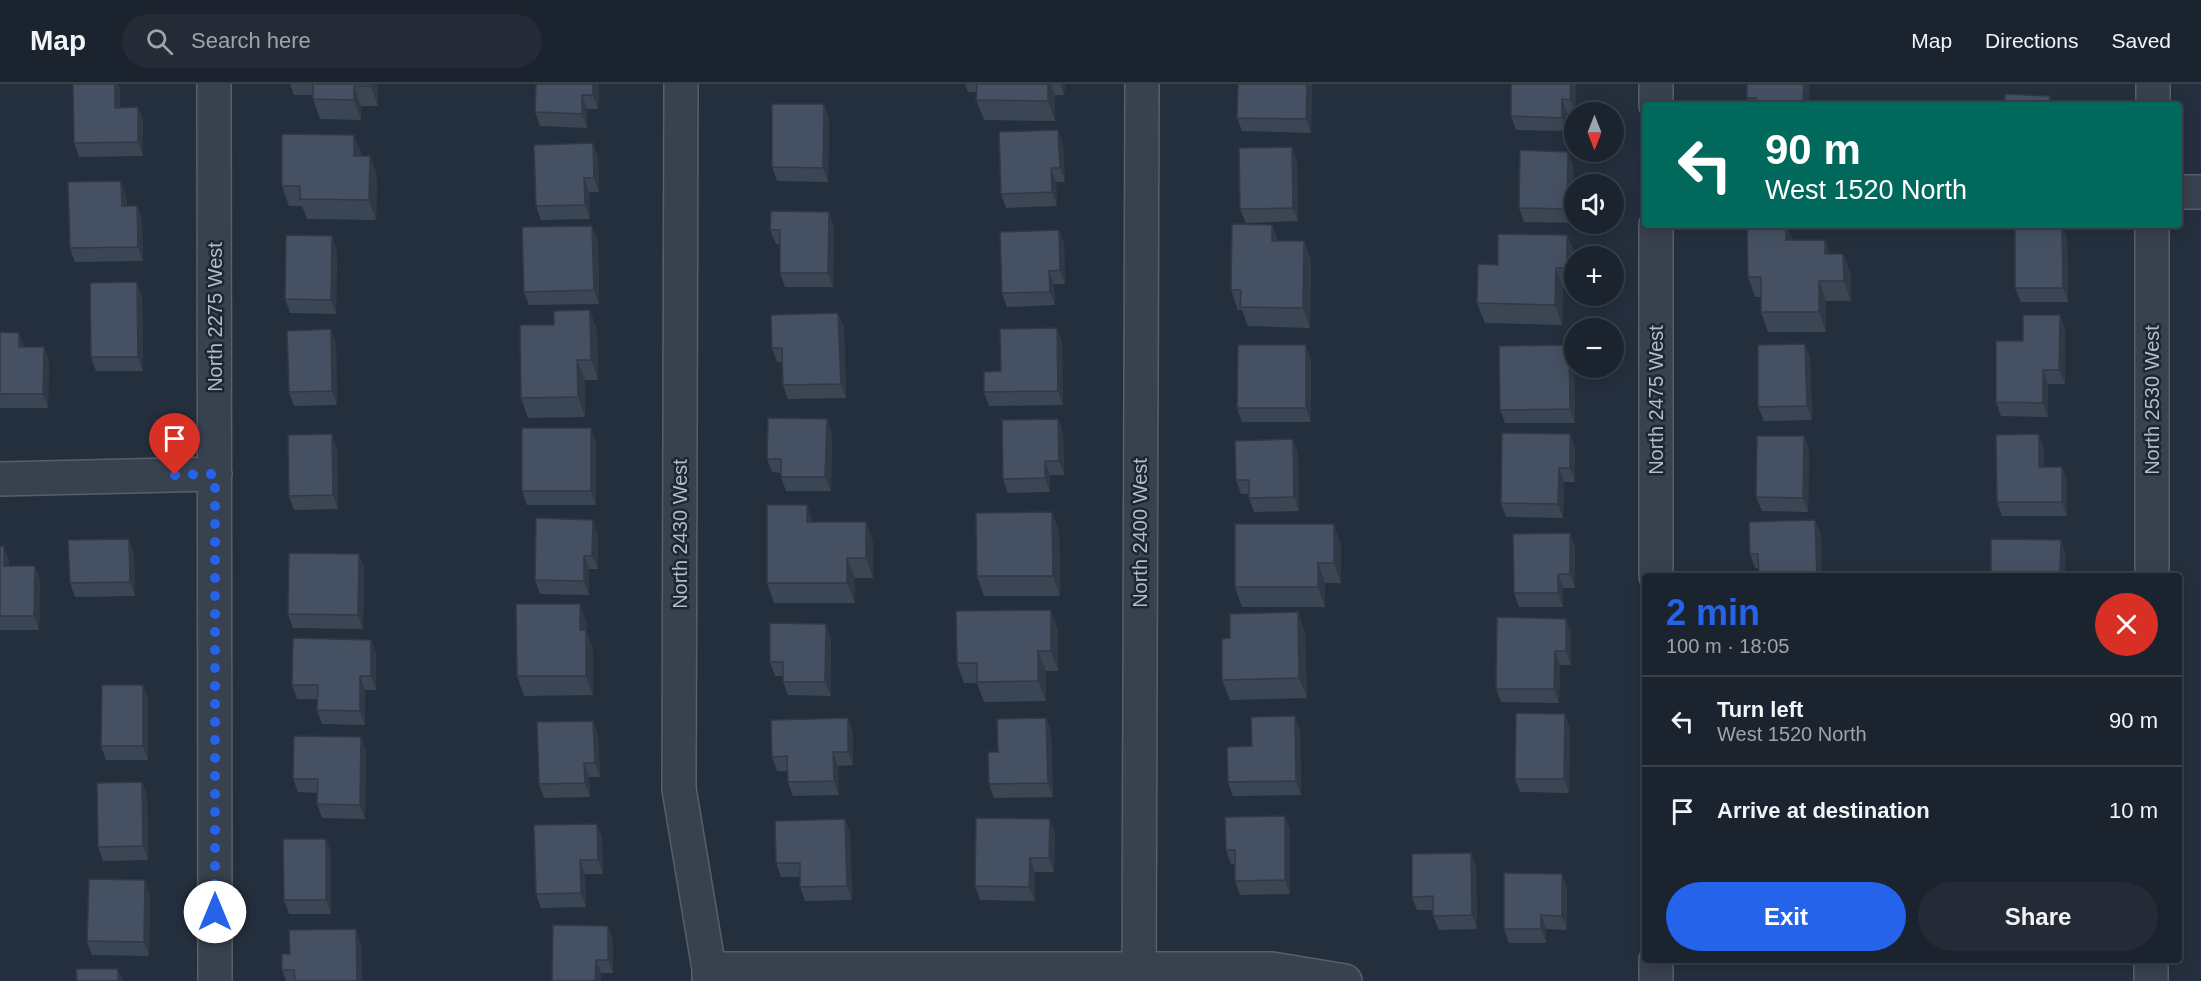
<!DOCTYPE html>
<meta charset="utf-8">
<style>
body{margin:0;font-family:Helvetica,sans-serif;background:#242b36;color:#f1f3f6;height:100vh;display:flex;flex-direction:column;font-size:22px;white-space:nowrap}
*{box-sizing:border-box;margin:0}
p{font-size:20px;color:#a0a4aa}
.icon{flex:none;width:33px;height:33px;fill:none;stroke:currentColor;stroke-width:2;stroke-linecap:round;stroke-linejoin:round}
.map{position:relative;flex:1;overflow:hidden}
.drawer{position:absolute;left:1642px;top:489px;width:540px;height:390px;display:flex;flex-direction:column;background:#1b232e;border-radius:6px;box-shadow:0 3px 15px #0003,0 0 0 2px #39404a}
.drawer>*{flex:none}
.top-card{position:absolute;left:1642px;top:18px;width:540px;height:126px;border-radius:6px;box-shadow:0 3px 15px #0003,0 0 0 2px #39404a;background:#00695c;color:#fff;overflow:hidden}
.needle{width:39px;rotate:180deg}
.buttons{position:absolute;left:1564px;top:18px;display:grid;gap:12px}
.buttons a{display:grid;place-items:center;width:60px;height:60px;border-radius:50%;background:#1b232e;box-shadow:0 3px 15px #0003,0 0 0 2px #39404a;font-size:30px}
.pin{position:absolute;display:grid;place-items:center;width:51px;height:51px;color:#fff;margin:-62px -26px;border-radius:50% 50% 50% 0;rotate:-45deg;box-shadow:0 0 6px #0007}
.pin .icon{rotate:45deg}
.me{position:absolute;width:66px;margin:-33px;rotate:0deg;stroke-linejoin:round;filter:drop-shadow(0 0 4px #0008)}
.turn{display:flex;align-items:center;gap:21px;height:126px;padding:0 24px;font-size:27px}
.turn .icon{width:78px;height:78px;stroke-width:2.5}
.turn b{display:block;font-size:42px;line-height:51px}
.round{display:grid;place-items:center;flex:none;width:63px;height:63px;border-radius:32px;background:#242b36}
.head{display:flex;align-items:center;justify-content:space-between;height:102px;padding:0 24px}
h1{font-size:36px;font-weight:800;line-height:45px;color:#2563eb}
.cta{display:flex;gap:12px;margin-top:auto;padding:12px 24px}
.cta a{flex:1;height:69px;border-radius:36px;background:#2563eb;color:#fff;font-size:24px;font-weight:800;line-height:69px;text-align:center}
.cta a+a{background:#242b36;color:#f1f3f6}
ul{padding:0;list-style:none}
li{display:flex;align-items:center;gap:18px;height:90px;padding:0 24px;border-top:2px solid #39404a}
li div{flex:1}
li b{display:block;font-size:22px}
li em{font-style:normal}
header{display:flex;align-items:center;gap:36px;box-sizing:border-box;height:84px;padding:0 30px;background:#1b232e;border-bottom:2px solid #39404a}
header strong{font-size:28px}
nav{display:flex;gap:33px;margin-inline-start:auto;font-size:21px}
.search{width:420px;height:54px;background:#242b36;display:flex;align-items:center;gap:15px;box-sizing:border-box;padding:0 21px;border-radius:33px;color:#a0a4aa;font-size:22px}
.map>svg:first-child{display:block}
.lines{fill:none;stroke-linecap:round;stroke-linejoin:round}
.minor-casing{stroke:#565f6c;stroke-width:36}
.minor{stroke:#38414e;stroke-width:33}
.wall{fill:#3b4654}
.shaded-wall{fill:#303945}
.building{fill:#455162;stroke:#303945;stroke-width:1.5}
.route{stroke:#2563eb;stroke-width:10;stroke-dasharray:0 18}
.labels{text-anchor:middle;stroke-width:5;stroke-linejoin:round;paint-order:stroke}
.street-label{font-size:20px;fill:#b4bcc9;stroke:#1d2633}
</style>
<header>
<strong>Map</strong>
<div class="search"><svg class="icon" aria-label="search" viewBox="0 0 24 24"><circle cx="10" cy="10" r="6"/><path d="M15 15l6 6"/></svg>Search here</div>
<nav><a>Map</a><a>Directions</a><a>Saved</a></nav>
</header>
<div class="map">
<svg width="2201" height="897" viewBox="0 0 2201 897">
<rect width="100%" height="100%" fill="#242f3e"/>
<g class="lines">
<defs>
<path id="minor" d="M214 0 215 897
M681 0 679 705 709 885V897
M1656 0V21
M2153 21V0
M2180 108H2201
M1656 141V492
M0 395 215 390
M2152 492V141
M1656 876V897
M709 885H1272L1345 897
M1139 897 1142 0
M2151 897V876"/>
</defs>
<!-- minor casing -->
<use href="#minor" class="minor-casing"/>
<!-- minor -->
<use href="#minor" class="minor"/>
</g>
<!-- wall -->
<path class="wall" d="M73 0H118L120 5V24L138 23 143 37V72L79 73 74 59Z
M290 0H378V22H361V36L320 35 313 15V11H294Z
M599 0 598 25H587V44L540 42 535 28Z
M965 0H1065L1064 11H1055V37L984 36 976 16 977 8H968Z
M1312 0 1311 49 1242 47 1237 34Z
M1511 0H1576L1575 28V30L1567 29V47L1516 46 1511 32Z
M1747 0 1809 21H1749L1747 14Z
M829 34 828 98 777 97 772 83Z
M593 59 598 73 599 108H589L590 135 541 136 536 122Z
M1063 60 1065 98H1056L1057 122 1006 124 1001 110Z
M1292 63 1297 77 1298 137 1246 139 1240 125Z
M362 72H370L377 92 376 136 307 135 302 122H289L282 102Z
M1573 81 1572 139 1524 138 1519 124Z
M126 111 127 122H137L142 136 143 177 75 178 70 164Z
M1272 141 1278 157H1304L1311 177 1310 244 1248 242 1242 226H1238L1231 206Z
M2062 141 2067 154 2068 218H2021L2015 204Z
M834 142 833 203H785L780 189V160H776L770 146Z
M1059 146 1064 160 1065 200H1054L1055 221 1007 223 1002 209Z
M1567 151 1575 171 1574 204H1563L1562 241 1485 239 1477 219 1498 181Z
M598 156 599 220 529 221 524 208Z
M1793 156H1825L1830 170H1843L1851 190V217H1826V248H1768L1761 228V213H1755L1748 193Z
M337 166 336 230 290 229 285 215Z
M142 212 143 287H96L91 273Z
M838 229 844 243 846 314 788 315 783 301 782 278H777L772 264Z
M2060 231 2065 245V300H2048V333L2001 332 1996 318 2023 257Z
M597 246 598 296H585V333L528 334 521 314Z
M0 248 24 263H44L49 276 48 324H0Z
M1062 258 1063 321 989 322 984 308 1001 287Z
M336 259 337 321 294 322 289 308Z
M1805 260 1810 274 1812 336 1764 337 1758 323Z
M1569 261 1574 275 1575 339H1505L1500 326Z
M1311 275V338H1242L1237 324Z
M827 335 832 349 831 407H786L781 393V389L772 388 767 375Z
M1058 335 1063 349 1064 391H1050V408L1008 409 1003 395Z
M1570 350 1575 364V398H1564L1563 434 1506 433 1501 419Z
M1804 352 1809 366 1808 428 1762 427 1756 413Z
M1293 355 1298 369 1299 427 1254 428 1249 414V410H1241L1236 396Z
M596 358V421H527L522 407Z
M337 364 338 425 294 426 289 412Z
M2044 364V383H2062L2067 397V432H2002L1997 418Z
M1052 428 1059 448 1060 512H984L977 492Z
M813 438H866L873 458V494H855V519H774L767 499Z
M1570 449 1575 463V504H1563V523H1519L1514 509Z
M598 450V485H589V511L540 510 535 496Z
M1821 450 1759 484H1755L1750 470Z
M1341 460V499H1325V523H1242L1235 503Z
M0 462 9 476V482L40 496 39 546H0Z
M134 469 135 512 75 513 70 499Z
M359 470 364 484 363 545 293 544 288 530Z
M1298 528 1305 548 1307 614 1230 616 1222 596 1230 554Z
M587 540V549L593 566V611L524 612 517 592Z
M1058 546V587H1046V617L984 618 977 599H964L957 579Z
M1571 548V581H1560L1559 619 1501 618 1496 605Z
M831 554V612L788 611 783 598V592H775L770 578Z
M371 556 376 570V606H365V641L322 640 317 626V615H297L292 601Z
M143 601 148 615V676H106L101 662Z
M1046 634 1051 648 1053 713 994 714 989 700 998 668Z
M1570 644 1569 709 1520 708 1515 695Z
M1300 646 1301 711 1233 712 1228 698 1252 662Z
M853 648V681L838 682 839 711 793 712 788 698V687H777L772 673Z
M598 651 600 693H589L590 713 544 714 539 700Z
M361 653 366 667 365 735 322 734 317 720V709L298 708 293 695Z
M142 698 147 712 148 776 103 777 98 763Z
M1285 732 1290 746V810L1240 811 1235 797V780H1231L1226 766Z
M845 735 850 749 852 816 805 817 800 803V793H781L776 779Z
M597 740 602 754 603 790H585L586 823 541 824 536 810Z
M1055 749 1054 788H1035V817L980 816 975 802Z
M326 755 331 769V830H289L284 816Z
M1471 769 1476 783 1477 845 1439 846 1433 832V826H1417L1412 813Z
M1567 804V846L1546 845V859H1509L1504 845Z
M150 810 149 872 92 871 87 857Z
M613 855V889H601V897H552Z
M361 859 362 897H286L282 886 290 870Z"/>
<!-- shaded-wall -->
<path class="shaded-wall" d="M115 0H118L120 5V38L115 24Z
M371 0H378V22L371 2Z
M593 0H599L598 25 593 11Z
M1048 0H1051L1055 11V37L1048 17Z
M1060 0H1065L1064 11Z
M1307 0H1312L1311 49 1306 35Z
M1571 0H1576L1575 29 1570 16Z
M1804 0H1809V21H1803Z
M354 2 361 22V36L354 16Z
M582 11 587 25V44L582 30Z
M2050 12 2053 21H2049Z
M1562 15 1567 29V47L1562 34Z
M824 20 829 34 828 98 823 84Z
M138 23 143 37V72L138 58Z
M1058 46 1063 60 1065 98 1060 84Z
M354 51 362 71 361 92 354 72Z
M593 59 598 73 599 108 594 94Z
M1292 63 1297 77 1298 137 1293 124Z
M1568 68 1573 81 1572 139 1567 125Z
M370 72 377 92 376 136 369 116Z
M1051 84 1056 98 1057 122 1052 108Z
M584 94 589 108 590 135 585 121Z
M121 97 126 111 127 136 122 122Z
M137 122 142 136 143 177 138 163Z
M829 128 834 142 833 203 828 189Z
M1272 141 1279 161 1272 157Z
M1786 141H1787L1793 156V176L1786 156Z
M2062 141 2067 154 2068 218 2063 204Z
M592 142 598 156 599 220 594 206Z
M1059 146 1064 160 1065 200 1060 186Z
M1567 151 1575 171 1574 204 1567 184Z
M332 152 337 166 336 230 331 216Z
M1825 156 1832 176 1825 170Z
M1304 157 1311 177 1310 244 1303 224Z
M1843 170 1851 190V217L1844 197Z
M1556 184 1563 204 1562 241 1555 221Z
M1049 187 1054 200 1055 221 1050 208Z
M1819 197 1826 217V248L1819 228Z
M137 198 142 212 143 287 138 273Z
M590 226 597 246 598 296 591 276Z
M838 229 844 243 846 314 841 300Z
M2060 231 2065 245V300L2059 286Z
M1057 244 1062 258 1063 321 1058 307Z
M331 245 336 259 337 321 332 307Z
M19 249 24 262 19 263Z
M1805 260 1810 274 1812 336 1807 322Z
M1306 261 1311 275V338L1306 324Z
M1569 261 1574 275 1575 339 1570 325Z
M44 263 49 276 48 324 43 310Z
M577 276 585 296V333L578 313Z
M2043 286 2048 300V333L2043 319Z
M827 335 832 349 831 407 825 393Z
M1058 335 1063 349 1064 391 1059 377Z
M591 344 596 358V421L591 407Z
M332 350 337 364 338 425 333 411Z
M1570 350 1575 364V398L1570 384Z
M2039 350 2044 364V397L2039 383Z
M1804 352 1809 366 1808 428 1803 414Z
M1293 355 1298 369 1299 427 1294 413Z
M1045 377 1050 391V408L1045 394Z
M2062 383 2067 397V432L2062 418Z
M1559 384 1564 398 1563 434 1558 420Z
M807 421 814 441 807 438Z
M1052 428 1059 448 1060 512 1053 492Z
M593 436 598 450V485L592 472Z
M1815 436 1821 450 1822 492H1817Z
M866 438 873 458V494L866 474Z
M1334 440 1341 460V499L1334 479Z
M1570 449 1575 463V504L1570 490Z
M129 455 134 469 135 512 130 498Z
M2061 456 2066 470 2065 492H2060Z
M4 462 9 476V496L4 482Z
M359 470 364 484 363 545 358 531Z
M584 472 589 485V511L584 497Z
M847 474 855 494V519L847 499Z
M1318 479 1325 499V523L1318 503Z
M35 482 40 496 39 546 34 532Z
M1558 490 1563 504V523L1558 509Z
M580 520 587 540V549L593 566V611L586 592 580 546Z
M1051 526 1058 546V587L1051 567Z
M1298 528 1305 548 1307 614 1299 594Z
M1566 535 1571 548V581L1566 567Z
M826 540 831 554V612L825 598Z
M371 556 376 570V606L371 592Z
M1038 567 1046 587V617L1038 597Z
M1555 567 1560 581 1559 619 1554 605Z
M360 592 365 606V641L360 627Z
M143 601 148 615V676L143 662Z
M1565 630 1570 644 1569 709 1564 695Z
M1295 632 1300 646 1301 711 1296 697Z
M848 634 853 648V681L848 668Z
M1046 634 1051 648 1053 713 1048 699Z
M593 637 598 651 600 693 595 679Z
M361 653 366 667 365 735 360 721Z
M833 668 838 682 839 711 834 697Z
M584 679 589 693 590 713 585 699Z
M142 698 147 712 148 776 143 762Z
M1285 732 1290 746V810L1285 796Z
M845 735 850 749 852 816 847 802Z
M1050 735 1055 749 1054 788 1049 774Z
M597 740 602 754 603 790 598 776Z
M326 755 331 769V830L326 816Z
M1471 769 1476 783 1477 845 1472 831Z
M1030 774 1035 788V817L1029 803Z
M580 776 585 790 586 823 581 809Z
M1562 790 1567 804V846L1562 832Z
M145 796 150 810 149 872 144 858Z
M1541 831 1546 845V859L1541 845Z
M608 842 613 855V889L608 876Z
M356 845 361 859 362 897H357Z
M596 876 601 889V897H595Z
M118 885 123 897H118Z"/>
<!-- building -->
<path class="building" d="M73 0H115V24L138 23V58L74 59Z
M313 0H371V2H354V16L313 15Z
M536 0H593V11H582V30L535 28Z
M977 0H1048V17L976 16Z
M1238 0H1307L1306 35 1237 34Z
M1511 0H1571L1570 16 1562 15V34L1511 32Z
M1747 0H1804L1803 21H1756V14H1747Z
M2005 10 2050 12 2049 21H2004Z
M772 20H824L823 84 772 83Z
M1058 46 1060 84H1051L1052 108 1001 110 999 48Z
M282 50 354 51V72H370L369 116 300 115V102H282Z
M593 59 594 94H584L585 121 536 122 534 61Z
M1292 63 1293 124 1240 125 1239 64Z
M1520 66 1568 68 1567 125 1519 124Z
M121 97 122 122H137L138 163 70 164 68 98Z
M771 127 829 128 828 189H780V146H770Z
M1232 140 1272 141V157H1304L1303 224 1240 223 1241 206H1231Z
M1747 141H1786V156H1825V170H1843L1844 197H1819V228H1761V193H1748Z
M2015 141H2062L2063 204H2015Z
M592 142 594 206 524 208 522 143Z
M1059 146 1060 186 1049 187 1050 208 1002 209 1000 148Z
M1498 150 1567 151V184H1556L1555 221 1477 219 1478 180 1498 181Z
M286 151 332 152 331 216 285 215Z
M137 198 138 273H91L90 199Z
M590 226 591 276H577L578 313 521 314 520 241H554V227Z
M838 229 841 300 783 301 782 264H772L771 231Z
M2023 231H2060L2059 286H2043V319L1996 318V257H2023Z
M1057 244 1058 307 984 308V288L1001 287 1000 245Z
M331 245 332 307 289 308 287 247Z
M0 248 19 249V263H44L43 310H0Z
M1805 260 1807 322 1758 323V261Z
M1238 261H1306V324H1237Z
M1569 261 1570 325 1500 326 1499 262Z
M768 334 827 335 825 393H781V375H767Z
M1058 335 1059 377H1045V394L1003 395 1002 336Z
M522 344H591V407H522Z
M1502 349 1570 350V384H1559L1558 420 1501 419Z
M332 350 333 411 289 412 288 351Z
M2039 350V383H2062V418H1997L1996 351Z
M1757 352H1804L1803 414 1756 413Z
M1293 355 1294 413 1249 414V396H1236L1235 357Z
M767 421H807V438H866V474H847V499H767Z
M1052 428 1053 492H977L976 429Z
M536 434 593 436 592 472H584V497L535 496Z
M1815 436 1817 492H1759L1758 470H1750L1749 438Z
M1235 440H1334V479H1318V503H1235Z
M1570 449V490H1558V509H1514L1513 450Z
M129 455 130 498 70 499 68 456Z
M1991 455 2061 456 2060 492H1991Z
M0 462H4V482H35L34 532H0Z
M289 469 359 470 358 531 288 530Z
M516 520H580V546H586V592H517Z
M1051 526V567H1038V597L977 598V579H957L956 527Z
M1298 528 1299 594 1222 596V555L1230 554V530Z
M1497 533 1566 535V567H1555L1554 605H1496Z
M770 539 826 540 825 598H783V578H770Z
M293 554 371 556V592H360V627L317 626 318 601H292Z
M102 601H143V662H101Z
M1516 629 1565 630 1564 695H1515Z
M1295 632 1296 697 1228 698 1227 663 1252 662 1251 633Z
M848 634V668H833L834 697 788 698 787 672 772 673 771 636Z
M1046 634 1048 699 989 700 988 668H998L997 635Z
M593 637 595 679H584L585 699 539 700 537 638Z
M294 652 361 653 360 721 317 720 318 695H293Z
M142 698 143 762 98 763 97 699Z
M1285 732V796L1235 797V766H1226L1225 733Z
M976 734 1050 735 1049 774H1030L1029 803 975 802Z
M845 735 847 802 800 803V779H776L775 737Z
M597 740 598 776H580L581 809 536 810 534 741Z
M283 755H326V816H284Z
M1471 769 1472 831 1433 832V812L1412 813V770Z
M1504 789 1562 790V832L1541 831V845H1504Z
M89 795 145 796 144 858 87 857Z
M553 841 608 842V876H596L595 897H552Z
M356 845 357 897H295L294 886H282V870H290L289 846Z
M76 885H118V897H77Z"/>
<g class="lines">
<!-- route -->
<path class="route" d="M175 391 215 390V828"/>
</g>
<g class="labels">
<!-- street labels -->
<g class="street-label">
<text transform="translate(215 233) rotate(-90)" y="7">North 2275 West</text>
<text transform="translate(1656 316) rotate(-90)" y="7">North 2475 West</text>
<text transform="translate(2152 316) rotate(-90)" y="7">North 2530 West</text>
<text transform="translate(1140 449) rotate(-90)" y="7">North 2400 West</text>
<text transform="translate(680 450) rotate(-90)" y="7">North 2430 West</text>
</g>
</g>
</svg>
<div class="buttons">
<a><svg class="needle" viewBox="-14 -14 28 28"><path d="M0-13l5 13h-10z" fill="#e53935"/><path d="M0 13l5-13h-10z" fill="#a0a4aa"/></svg></a>
<a><svg class="icon" aria-label="sound" viewBox="0 0 24 24"><path d="M4 9h4l5-4v14l-5-4H4zM17 9q2 3 0 6"/></svg></a>
<a>+</a>
<a>−</a>
</div>
<div class="pin" style="left:175px;top:391px;background:#d93025"><svg class="icon" aria-label="arrive" viewBox="0 0 24 24"><path d="M6 21V4h12l-3 4 3 4H6"/></svg></div>
<svg class="me" style="left:215px;top:828px" viewBox="-20 -20 40 40"><circle r="19" fill="#fff"/><path d="M0-13L10 11 0 6-10 11z" fill="#2563eb"/></svg>
<div class="top-card">
<div class="turn"><svg class="icon" aria-label="left" viewBox="0 0 24 24"><path d="M17 20v-9H6M10 6l-5 5 5 5"/></svg><div><b>90 m</b>West 1520 North</div></div>
</div>
<section class="drawer">
<div class="head"><div><h1>2 min</h1><p>100 m · 18:05</p></div><a class="round" style="background:#d93025;color:#fff"><svg class="icon" aria-label="close" viewBox="0 0 24 24"><path d="M6 6l12 12M18 6L6 18"/></svg></a></div>
<ul>
<li><svg class="icon" aria-label="left" viewBox="0 0 24 24"><path d="M17 20v-9H6M10 6l-5 5 5 5"/></svg><div><b>Turn left</b><p>West 1520 North</p></div><em>90 m</em></li>
<li><svg class="icon" aria-label="arrive" viewBox="0 0 24 24"><path d="M6 21V4h12l-3 4 3 4H6"/></svg><div><b>Arrive at destination</b></div><em>10 m</em></li>
</ul>
<div class="cta"><a>Exit</a><a>Share</a></div>
</section>
</div>
